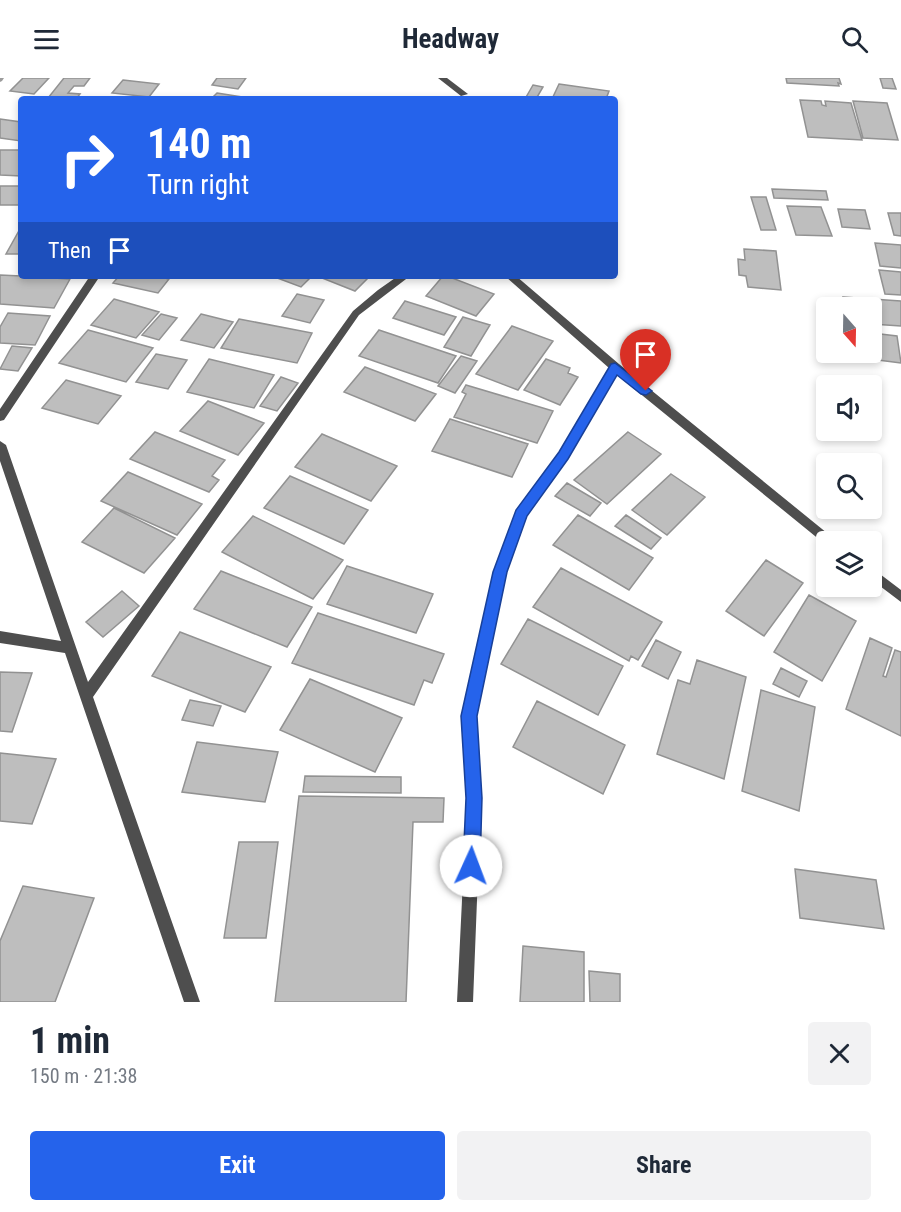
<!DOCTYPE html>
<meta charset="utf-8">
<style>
body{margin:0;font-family:"Roboto Condensed",sans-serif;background:#f2f2f3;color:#1f2937;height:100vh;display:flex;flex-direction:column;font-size:22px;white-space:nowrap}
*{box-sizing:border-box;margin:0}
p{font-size:20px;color:#747a83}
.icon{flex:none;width:33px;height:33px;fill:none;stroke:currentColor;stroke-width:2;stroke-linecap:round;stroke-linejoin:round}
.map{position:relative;height:924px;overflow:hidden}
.details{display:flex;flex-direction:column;background:#fff;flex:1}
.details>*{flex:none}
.guide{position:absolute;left:18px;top:18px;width:600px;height:183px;border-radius:6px;box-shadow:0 3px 9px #0003;background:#2563eb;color:#fff;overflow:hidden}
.needle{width:39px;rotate:160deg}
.fabs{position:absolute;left:816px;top:219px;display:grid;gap:12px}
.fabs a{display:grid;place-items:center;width:66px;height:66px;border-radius:6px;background:#fff;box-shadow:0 3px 9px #0003;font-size:30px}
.pin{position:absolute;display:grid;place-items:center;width:51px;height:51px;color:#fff;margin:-62px -26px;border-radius:50% 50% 50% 0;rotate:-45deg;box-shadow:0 0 6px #0007}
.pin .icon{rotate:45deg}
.me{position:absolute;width:66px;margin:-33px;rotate:2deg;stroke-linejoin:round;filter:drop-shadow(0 0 4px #0008)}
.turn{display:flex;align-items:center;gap:21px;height:126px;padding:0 30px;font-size:27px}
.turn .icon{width:78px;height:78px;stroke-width:2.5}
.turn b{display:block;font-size:42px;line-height:51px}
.then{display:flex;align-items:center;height:57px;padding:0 30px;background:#0003;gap:12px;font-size:22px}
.round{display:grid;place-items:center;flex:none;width:63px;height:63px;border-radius:6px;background:#f2f2f3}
.head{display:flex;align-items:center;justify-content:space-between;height:102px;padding:0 30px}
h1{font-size:36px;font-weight:700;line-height:45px}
.button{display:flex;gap:12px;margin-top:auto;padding:12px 30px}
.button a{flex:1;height:69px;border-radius:6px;background:#2563eb;color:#fff;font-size:24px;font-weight:700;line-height:69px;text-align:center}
.button a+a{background:#f2f2f3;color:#1f2937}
header{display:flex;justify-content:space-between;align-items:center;height:78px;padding:0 30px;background:#fff;font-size:27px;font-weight:700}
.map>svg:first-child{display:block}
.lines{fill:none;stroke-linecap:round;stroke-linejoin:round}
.stream{fill:#9c9c9c;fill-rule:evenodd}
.building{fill:#bebebe;stroke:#929292;stroke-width:1.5}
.minor{fill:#4e4e4e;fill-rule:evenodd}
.route{fill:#2563eb;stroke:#184099;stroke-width:1.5}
</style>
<header><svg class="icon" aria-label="menu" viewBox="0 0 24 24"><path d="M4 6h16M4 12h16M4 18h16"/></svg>Headway<svg class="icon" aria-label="search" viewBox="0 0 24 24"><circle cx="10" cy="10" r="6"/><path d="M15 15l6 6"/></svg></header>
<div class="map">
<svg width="901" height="924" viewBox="0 0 901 924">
<rect width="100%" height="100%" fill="#fff"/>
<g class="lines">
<!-- stream -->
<path class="stream" d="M0 0H4L2 3 0 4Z"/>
</g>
<!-- building -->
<path class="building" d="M23 0H49L34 16 10 13Z
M64 0H90L84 8H74L68 15 80 16 76 21 48 20Z
M217 0H246L238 11 212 7Z
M786 0H839L841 6 838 5 839 8 787 5Z
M880 0H892L896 11 883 10Z
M123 2 159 6 149 19 112 15Z
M559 6 609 13 606 21H552Z
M533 7 543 9 536 21H525Z
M217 15 255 21H211Z
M800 22 821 23 822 27 826 28 825 23 851 25 862 62 808 59Z
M853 23 887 25 898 62 863 60Z
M0 41 21 44V63L0 60Z
M0 72H21V98L0 97Z
M0 108H21V127H0Z
M772 111 826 113 828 122 774 120Z
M751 119H766L776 152H761Z
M787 128 821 129 832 158 796 157Z
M838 131 865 132 870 151 842 149Z
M888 135H901V158L894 157Z
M20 151 21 176H6Z
M875 165 901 167V190L880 188Z
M744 171 776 173 781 212 748 209 746 198 739 197 738 181 745 182Z
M879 192 901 194V217L885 216Z
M0 197 21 198 70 201 54 230 0 226Z
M119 198H167L165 200 169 201 158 215 113 205Z
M272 198H312L301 209Z
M324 198H370L355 213 322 200Z
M443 198H447L494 216 476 238 426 218Z
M297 216 324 222 310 245 282 238Z
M843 219 901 223V248L872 246V230H845Z
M114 221 159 234 136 260 91 247Z
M405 223 456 239 444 257 393 240Z
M8 235 50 238 35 267 0 265V249Z
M161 236 177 240 159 262 142 257Z
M201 236 233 244 214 270 181 262Z
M463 239 490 247 471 278 444 269Z
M239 241 312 255 297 285 221 270Z
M512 248 553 263 518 312 476 296Z
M88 252 153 270 126 304 59 285Z
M379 252 456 278 438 305 359 278Z
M872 255 897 258 901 285 839 277 838 274H872Z
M12 268 32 270 18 293 0 291Z
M156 276 187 282 168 311 136 304Z
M461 278 477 283 455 315 438 308Z
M209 281 274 297 254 330 187 314Z
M546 281 570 290 568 295 578 299 560 327 524 312Z
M365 289 436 316 415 343 344 314Z
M281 299 298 305 277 333 260 328Z
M66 302 121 318 98 346 42 330Z
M466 307 553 333 537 365 454 339 466 316 462 314Z
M208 323 264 345 238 377 180 353Z
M450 341 528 366 512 399 432 373Z
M155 354 225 382 212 398 219 402 209 414 130 381Z
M628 354 661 376 607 426 574 402Z
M322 356 397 388 371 423 295 389Z
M128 394 202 426 177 457 101 423Z
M671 396 705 419 667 457 632 432Z
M290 398 368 432 344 466 264 430Z
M567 405 601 425 590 438 555 418Z
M114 430 175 460 144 495 82 464Z
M578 437 653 480 629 512 553 467Z
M626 437 661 460 651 471 615 448Z
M253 438 343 482 313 521 222 474Z
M766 482 803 505 764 558 726 533Z
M347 488 433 516 416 555 327 526Z
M561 490 662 544 638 582 631 578 629 583 533 529Z
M221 493 312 529 287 569 194 531Z
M122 513 139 528 103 559 86 544Z
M809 517 856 543 822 603 774 574Z
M318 535 444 576 432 605 424 602 414 627 292 585Z
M528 541 623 588 598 637 501 586Z
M180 554 271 589 245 634 152 598Z
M870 560 892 570 883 598 886 599 895 572 901 574V658L846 631Z
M656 562 681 574 668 601 642 588Z
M697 582 746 599 724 701 657 676 678 602 690 606Z
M781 590 807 603 799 619 773 606Z
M0 594 32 595 12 654 0 653Z
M310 601 402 640 375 694 280 652Z
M761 612 815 629 799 733 742 713Z
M190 622 221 628 213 648 182 642Z
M537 623 625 667 603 716 513 669Z
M197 664 278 674 265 724 182 714Z
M0 675 56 681 32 746 0 743Z
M305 698 401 699V715L303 714Z
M299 718 444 720 443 744H413L406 924H275Z
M239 764H278L266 860H224Z
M795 791 876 802 884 851 800 840Z
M23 808 94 820 55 924H0V863Z
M523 868 584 874V924H520Z
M589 893 620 896V924H590Z"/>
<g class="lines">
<!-- minor -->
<path class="minor" d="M438 0H447L468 16 461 18Z
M90 198H100L4 342 0 343V331Z
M398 198H410L359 237 93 619 200 924H184L65 575 0 565V553L61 563 0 383V363L6 367 88 604 353 233 378 212Z
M505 198H516L619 286 838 464H826V467L616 296 568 380 526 438 506 494 476 637 481 720 473 924H457L467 720 462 637 494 494 517 433 560 374 609 290Z
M872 490 901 512V524L872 502Z"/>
</g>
<!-- route -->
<path class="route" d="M615 285 652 313 646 317 641 316 617 297 568 381 527 438 507 494 477 638 482 720 480 788 477 794 471 797 465 794 463 788 466 720 461 638 493 494 516 432 559 374 611 286Z"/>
</svg>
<div class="fabs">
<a><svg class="needle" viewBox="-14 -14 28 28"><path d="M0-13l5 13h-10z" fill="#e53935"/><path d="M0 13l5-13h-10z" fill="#747a83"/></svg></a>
<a><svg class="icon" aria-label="sound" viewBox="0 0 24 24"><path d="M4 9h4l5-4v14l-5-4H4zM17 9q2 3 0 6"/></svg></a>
<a><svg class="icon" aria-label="search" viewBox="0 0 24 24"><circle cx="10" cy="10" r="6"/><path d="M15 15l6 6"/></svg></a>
<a><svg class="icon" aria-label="layers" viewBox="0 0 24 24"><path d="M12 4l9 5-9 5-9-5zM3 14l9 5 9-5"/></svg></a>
</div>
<div class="pin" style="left:646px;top:313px;background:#d93025"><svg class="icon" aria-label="arrive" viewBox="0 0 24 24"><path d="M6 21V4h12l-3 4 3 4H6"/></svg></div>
<svg class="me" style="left:471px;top:788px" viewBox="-20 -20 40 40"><circle r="19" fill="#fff"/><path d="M0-13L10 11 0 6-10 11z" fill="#2563eb"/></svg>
<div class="guide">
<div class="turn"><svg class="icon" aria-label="right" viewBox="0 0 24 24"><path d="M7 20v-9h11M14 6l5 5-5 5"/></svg><div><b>140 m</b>Turn right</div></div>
<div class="then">Then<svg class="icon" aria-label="arrive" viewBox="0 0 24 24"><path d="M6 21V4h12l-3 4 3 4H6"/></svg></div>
</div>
</div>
<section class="details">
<div class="head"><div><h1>1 min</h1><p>150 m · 21:38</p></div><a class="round"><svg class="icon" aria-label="close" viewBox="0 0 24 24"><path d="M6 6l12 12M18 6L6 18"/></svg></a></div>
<div class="button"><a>Exit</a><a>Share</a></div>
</section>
